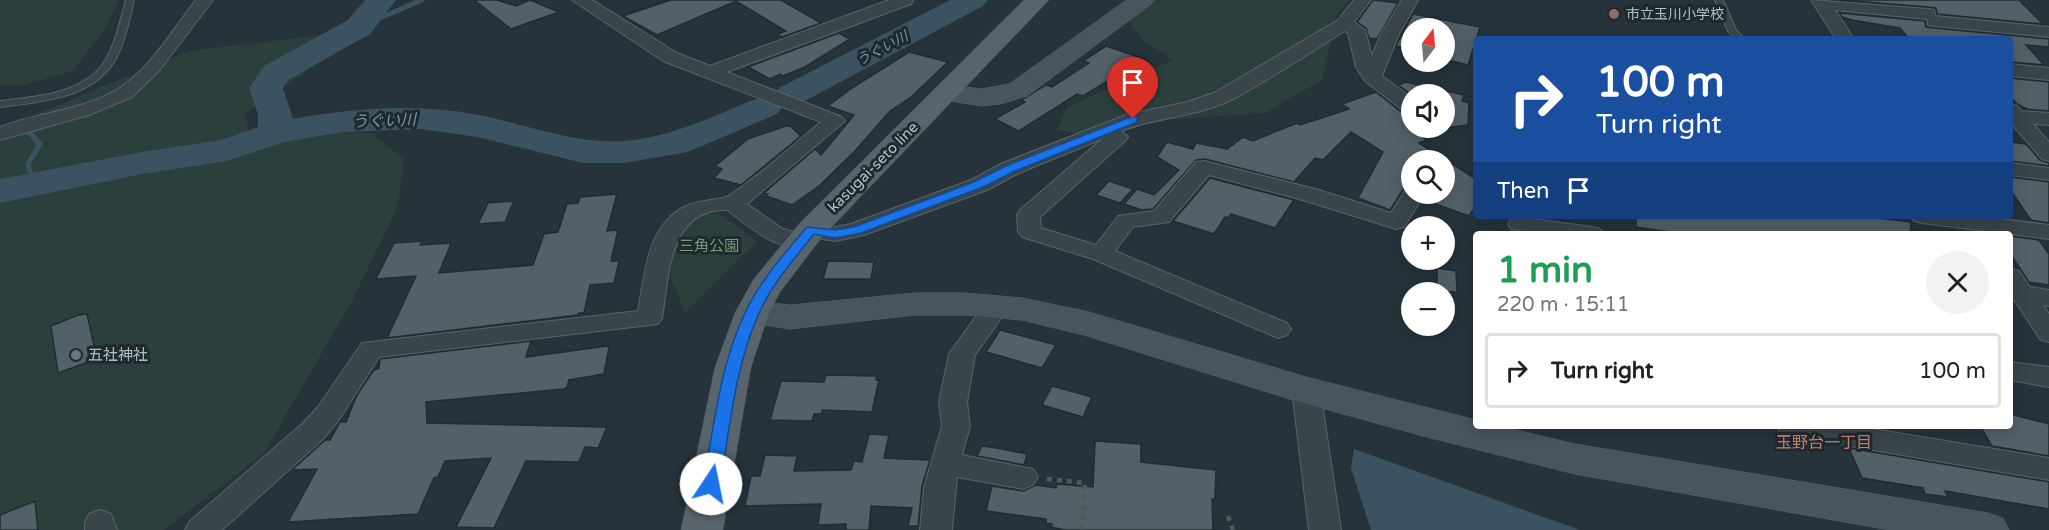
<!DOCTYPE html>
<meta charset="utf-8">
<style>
body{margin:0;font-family:"Varela Round","Noto Sans JP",sans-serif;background:#f2f2f2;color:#202124;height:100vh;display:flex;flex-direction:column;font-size:22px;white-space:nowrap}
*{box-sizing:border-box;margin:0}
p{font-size:20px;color:#757577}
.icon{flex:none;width:33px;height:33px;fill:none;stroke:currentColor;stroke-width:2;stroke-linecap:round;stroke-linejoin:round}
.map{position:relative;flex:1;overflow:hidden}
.sheet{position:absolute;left:1473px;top:231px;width:540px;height:198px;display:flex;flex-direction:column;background:#fff;border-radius:6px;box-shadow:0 3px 15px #0003}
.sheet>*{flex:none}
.banner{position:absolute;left:1473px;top:36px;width:540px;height:183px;border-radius:6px;box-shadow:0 3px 15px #0003;background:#1a4fa0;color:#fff;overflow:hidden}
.needle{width:39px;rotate:16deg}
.controls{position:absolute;left:1401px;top:18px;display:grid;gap:12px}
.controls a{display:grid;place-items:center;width:54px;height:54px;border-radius:50%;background:#fff;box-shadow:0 3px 15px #0003;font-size:30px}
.pin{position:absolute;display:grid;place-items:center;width:51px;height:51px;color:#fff;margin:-62px -26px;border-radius:50% 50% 50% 0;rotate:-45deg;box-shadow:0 0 6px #0007}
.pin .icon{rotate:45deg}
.me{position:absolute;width:66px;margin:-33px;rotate:11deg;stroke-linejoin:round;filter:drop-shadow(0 0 4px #0008)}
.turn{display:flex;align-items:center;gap:21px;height:126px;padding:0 24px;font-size:27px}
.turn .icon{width:78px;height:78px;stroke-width:2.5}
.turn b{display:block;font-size:42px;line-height:51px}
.then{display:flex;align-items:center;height:57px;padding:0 24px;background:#0003;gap:12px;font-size:22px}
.round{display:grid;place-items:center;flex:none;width:63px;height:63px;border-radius:32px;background:#f2f2f2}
.headline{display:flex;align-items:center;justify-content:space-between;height:102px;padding:0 24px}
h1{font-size:36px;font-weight:700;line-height:45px;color:#1e9e55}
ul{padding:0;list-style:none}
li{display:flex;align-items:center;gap:18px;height:75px;margin:0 12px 9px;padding:0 12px;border:3px solid #e0e0e0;border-radius:6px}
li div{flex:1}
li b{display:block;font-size:22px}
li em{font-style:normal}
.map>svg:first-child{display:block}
.green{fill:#2b403c}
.water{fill:#3b5360}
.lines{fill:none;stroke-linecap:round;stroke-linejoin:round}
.stream{stroke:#3b5360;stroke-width:5}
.river{fill:#3b5360;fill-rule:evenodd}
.building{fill:#526068;stroke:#212c32;stroke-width:1.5}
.lane-casing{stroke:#586369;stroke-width:2}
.street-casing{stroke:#586369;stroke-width:2}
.secondary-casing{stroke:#586369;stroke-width:1}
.primary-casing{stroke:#434e54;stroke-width:1}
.path{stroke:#4a5d5a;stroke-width:4.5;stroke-dasharray:5 5;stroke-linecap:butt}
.lane{fill:#3a454b;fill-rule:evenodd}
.street{fill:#3a454b;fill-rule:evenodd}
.secondary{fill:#48555e;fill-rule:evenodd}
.primary{fill:#58646b;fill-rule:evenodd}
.route{fill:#1a73e8;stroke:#114b97;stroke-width:1.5}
.education-dot{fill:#8d6e63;stroke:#1f2a30;stroke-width:2}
.worship-dot{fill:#6b7280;stroke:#1f2a30;stroke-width:2}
.labels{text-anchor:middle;stroke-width:6;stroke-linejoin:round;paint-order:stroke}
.far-poi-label{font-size:14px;fill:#b5c0c6;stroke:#1f2a30;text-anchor:start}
.far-water-label{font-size:14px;font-style:italic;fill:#7996a7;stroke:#1f2a30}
.street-label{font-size:15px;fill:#b5c0c6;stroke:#1f2a30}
.park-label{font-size:15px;fill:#769a76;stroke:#1f2a30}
.poi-label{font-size:15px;fill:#b5c0c6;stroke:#1f2a30;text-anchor:start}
.water-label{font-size:16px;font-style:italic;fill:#7996a7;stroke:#1f2a30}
.neighbourhood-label{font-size:16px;fill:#c9816d;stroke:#1f2a30}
</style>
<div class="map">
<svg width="2049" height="530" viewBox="0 0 2049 530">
<rect width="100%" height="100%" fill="#26333b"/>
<!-- green -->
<path class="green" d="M0 0H119L105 29 72 71 21 86 0 85Z
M1130 0H1350L1337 13 1322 80 1265 113 1148 121 1083 136 1057 129 1067 107 1173 60 1143 40 1127 20Z
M316 36 325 58 245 114 248 132 269 137 308 131 371 133 404 159 398 206 353 299 264 453 164 530H0V126L29 117 189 51Z
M701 214H719L757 241 685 313 671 278 673 249 685 224Z"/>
<!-- water -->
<path class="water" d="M1354 449 1580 530H1371L1351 468Z"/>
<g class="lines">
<!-- stream -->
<path class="stream" d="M359 27 422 0
M25 132 30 133 40 144 28 164 33 184"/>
<!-- river -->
<path class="river" d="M365 0H396L370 34 288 80 283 88 293 119C355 108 417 103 479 115 528 125 573 144 623 141 669 138 711 117 753 100L765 97 777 100 774 95 779 88 950 0H988L983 6 803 102 791 105 779 102 782 107 777 114 688 152 624 163H583L478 137 420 129 343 132 284 142 227 161 142 174 0 203V179L142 152 221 140 258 127V114L249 88 264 66 348 20Z"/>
</g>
<!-- building -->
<path class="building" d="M474 0H497L516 6 530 0 559 12 511 29Z
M671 0H781L821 23 782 37 778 34 786 31 736 1 657 35 623 16Z
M1373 0 1398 3 1377 39 1369 38 1366 28 1357 22Z
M1840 0H2019L2043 24 1937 14 1936 8 1928 7Z
M1839 13 1925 21 1926 27 1934 28 2049 39V47L2026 45 2044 65 2010 62V39H1909L1900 28 1852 20 1842 17Z
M1413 14 1480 27 1468 65 1444 59V28H1412V50L1396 46Z
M839 33 850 39 805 67 783 76 780 74 770 79 748 67Z
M1106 46 1144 59 1083 96 1077 94 1019 131 995 119 1025 102 1021 100 1046 85 1052 87 1089 63 1083 61Z
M909 52 948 62 910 98 890 111 855 151 819 186 792 205 766 196 768 194 764 193 815 149 821 155 854 115 828 106 852 88Z
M2010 78 2049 82V111L2027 109 2017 104 2010 96Z
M1406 82 1464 95 1462 101 1469 103 1468 125 1444 128V94L1412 95 1398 85Z
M1376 92 1404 114 1412 116V128H1444L1413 131 1427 140 1419 143 1476 179V206L1469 216 1424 200 1427 194H1444V160H1412V186L1404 188 1390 210 1358 198 1383 152 1351 132 1323 160 1315 158 1294 182 1205 159 1196 160 1153 209 1142 210 1124 204 1137 189 1154 195 1179 170 1157 157 1167 142 1193 149 1196 143 1227 149 1243 137 1253 141 1297 123 1300 125 1349 109 1342 104Z
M786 126H790L801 136 741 185 714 178 722 169 715 166 748 139Z
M2010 142 2026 144 2040 160 2049 163V166L2010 161Z
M2010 177 2049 182V223L2031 220 2010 190Z
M1210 178 1294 200 1275 228 1231 214 1228 218 1225 217 1214 234 1173 221Z
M1109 181 1133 189 1120 203 1096 195Z
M617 194 607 231 618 230 611 261H619L614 283 590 285 584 313H579L578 315 387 338 416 276 376 279 394 243 422 241 420 245 451 243 439 273 533 265 544 234 558 232 567 204 578 203 580 197Z
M514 201 505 222 478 224 488 203Z
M1636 216H1863L1911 222 1910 234H1684L1636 227Z
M2010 236 2039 240 2049 254V285L2029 282 2010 254Z
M828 261 874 262 871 279H823Z
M1437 268 1456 271 1457 292H1437Z
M87 314 97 359 58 373 51 326 78 315Z
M1000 330 1056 345 1042 368 986 352Z
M531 341 526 357 607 346 609 347 604 374 569 380 567 387 564 389 426 402 427 423 607 427 598 448 585 447 579 462 526 461 494 528 456 527 491 458 445 461 438 477 434 478 418 514 288 522 317 469 292 470 325 440H330L340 422H346L357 395 373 371 379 368 380 359Z
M826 375 877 376 876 380H879L872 412 822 410V414H814L812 421 770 420 781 381 824 382Z
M1052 386 1092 397 1083 417 1042 405Z
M2010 414 2049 424V456L1992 446 1980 426H2010Z
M869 434 889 435 884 458 930 460 922 486 918 526H908L912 508 871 506 869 530H846V524L818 525 821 504 745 506 751 476H760L765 455 797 456 794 471 851 470 854 461 862 462Z
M1095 441 1141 444V462L1216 470 1215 499H1212L1213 530H1065L1051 527 1052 524 1046 523V519L986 511 992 486 1023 491 1036 485 1056 488 1057 484 1093 487Z
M982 446 997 448 1027 454 1024 465 977 456Z
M1849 448 2049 482V509L1945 491 1948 497 1925 494 1923 488 1862 478Z
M35 501 38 530H0V515Z"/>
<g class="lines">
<defs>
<path id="lane" d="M126 0H134C129 21 125 43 114 62 91 99 39 102 0 107V101C35 97 84 94 105 61 116 43 120 20 126 0Z
M1715 0H1723L1736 30 1745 39H1736L1728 31Z"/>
<path id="street" d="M196 0H213L159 71 132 97 89 115 0 140V127C38 112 82 111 118 89 150 69 173 29 196 0Z
M572 0H592L677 53 710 66 889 0H913L911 4 727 72 842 117 845 121 747 204 783 229 802 234 799 230 803 225 811 223 835 227 851 224 971 180 1003 163 1126 115 1187 102 1216 92 1338 20 1354 0H1371L1354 22 1365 30 1372 56 1381 34 1402 0H1418L1399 34 1382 76 1412 98V114L1405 112 1365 81 1356 67 1348 33 1345 31C1307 54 1270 80 1231 100 1196 117 1156 117 1121 131L1128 137 1125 141 1040 217 1041 228 1096 245 1118 216 1154 211 1196 162 1204 161 1319 190 1391 213 1406 189 1412 188V194H1425L1404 227 1396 229 1303 200 1209 175 1169 222 1133 227 1115 251 1287 323 1291 329 1287 335 1278 338 1093 259 1022 237 1018 232 1017 215 1020 210 1102 139 1019 173 987 190 864 235 835 241 810 237 813 241 809 246C779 254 750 227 727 210 668 209 669 276 662 318L658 324 379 357 338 421 322 440 222 530H185L190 521 302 424 318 407 362 343 638 311C645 273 647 225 686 206 698 200 723 200 730 195 762 174 791 146 821 122L663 61Z
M1811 0 1928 9 1934 10 1935 16 2049 27V37L1934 26 1928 25 1927 19 1835 10 1854 39H1836Z
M2010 64 2049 68V80L2010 76Z
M2010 104 2017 106 2021 111 2049 113V125L2033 124 2049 142V161L2042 159 2010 122Z
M2010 163 2049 168V180L2010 175Z
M1911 216H1977L2049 225V239L1922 223 1914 221Z
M1519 217 1592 227 1600 229 1604 234H1541L1511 229 1508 224 1511 219Z
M2010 268 2019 271 2030 287 2049 290V306L2043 305 2049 314V342L2040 339 2015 301 2010 300Z
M996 299 1005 301 1009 307 975 355 967 402 970 426 962 455 1033 469 1038 477 1033 485 1023 489 957 477 952 530H920L924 487 942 426 939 402 949 354 987 301Z
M2010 362 2049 367V387L2010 380Z
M1306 380 1316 383 1320 390 1341 530H1309L1292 390 1296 383Z
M1777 426H1855L2049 458V480L1791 436 1781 433Z
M100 510 111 514 117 530H85V523L89 514Z"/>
<path id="secondary" d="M1127 0H1154L1150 5 1027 96 1000 104 982 106 937 99 933 93 937 87 946 85 982 89 1009 84Z
M915 293H965L1022 298 1089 312 1306 377 1476 420V426H1500L1575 444 1988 513 2003 518 2009 530H1890L1575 474 1423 436 1293 400 1084 335 1022 320 965 315H915L790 329 740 321 735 313 740 305 752 301 790 305Z"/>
<path id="primary" d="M1024 0H1049L822 237 780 292 769 313 751 367 723 530H681L715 367 735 313 753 280 800 223Z"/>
</defs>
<!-- lane casing -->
<use href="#lane" class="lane-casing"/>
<!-- street casing -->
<use href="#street" class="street-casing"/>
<!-- secondary casing -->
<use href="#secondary" class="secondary-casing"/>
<!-- primary casing -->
<use href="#primary" class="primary-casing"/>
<!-- path -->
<path class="path" d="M1047 479 1085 483 1082 530
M1228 516 1233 530"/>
<!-- lane -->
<use href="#lane" class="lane"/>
<!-- street -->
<use href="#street" class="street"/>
<!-- secondary -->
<use href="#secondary" class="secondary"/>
<!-- primary -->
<use href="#primary" class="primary"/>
</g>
<!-- route -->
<path class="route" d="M1133 116 1137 117V122L1015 171 983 187 861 233 835 238 814 234C794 259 772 284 759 313 735 366 730 427 720 484L717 488 711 490 705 488 703 484C714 427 720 365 745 313 760 281 784 254 807 227L835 230 854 227 974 182 1006 166Z"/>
<!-- markers -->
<circle class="education-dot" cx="1614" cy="14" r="6"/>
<circle class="worship-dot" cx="76" cy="355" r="6"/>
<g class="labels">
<!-- far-poi labels -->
<g class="far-poi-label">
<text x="1626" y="19">市立玉川小学校</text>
</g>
<!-- far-water labels -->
<g class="far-water-label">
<text transform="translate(882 48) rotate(-28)" y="5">うぐい川</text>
</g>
<!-- street labels -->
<g class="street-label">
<text transform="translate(873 167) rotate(-45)" y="5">kasugai-seto line</text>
</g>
<!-- park labels -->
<g class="park-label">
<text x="709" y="251">三角公園</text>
</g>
<!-- poi labels -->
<g class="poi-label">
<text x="88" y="360">五社神社</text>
</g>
<!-- water labels -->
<g class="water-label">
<text transform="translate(384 120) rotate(-2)" y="6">うぐい川</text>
</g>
<!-- neighbourhood labels -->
<g class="neighbourhood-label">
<text x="1824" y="448">玉野台一丁目</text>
</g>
</g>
</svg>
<div class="controls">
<a><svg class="needle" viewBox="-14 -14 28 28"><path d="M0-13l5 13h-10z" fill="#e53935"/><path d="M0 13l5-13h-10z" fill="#757577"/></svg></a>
<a><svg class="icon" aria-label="sound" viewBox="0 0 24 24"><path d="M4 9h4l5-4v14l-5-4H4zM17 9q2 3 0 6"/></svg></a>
<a><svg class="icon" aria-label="search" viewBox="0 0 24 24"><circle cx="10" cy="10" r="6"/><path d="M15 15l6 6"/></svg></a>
<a>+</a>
<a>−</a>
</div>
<div class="pin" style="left:1133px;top:119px;background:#d93025"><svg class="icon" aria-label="arrive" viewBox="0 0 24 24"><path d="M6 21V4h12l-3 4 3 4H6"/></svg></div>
<svg class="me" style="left:711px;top:484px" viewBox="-20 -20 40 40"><circle r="19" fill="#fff"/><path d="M0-13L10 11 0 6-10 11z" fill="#1a73e8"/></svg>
<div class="banner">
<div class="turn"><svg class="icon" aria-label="right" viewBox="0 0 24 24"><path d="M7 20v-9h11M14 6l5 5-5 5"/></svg><div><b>100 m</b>Turn right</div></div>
<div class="then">Then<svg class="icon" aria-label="arrive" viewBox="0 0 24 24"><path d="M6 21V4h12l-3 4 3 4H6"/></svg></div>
</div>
<section class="sheet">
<div class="headline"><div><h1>1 min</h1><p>220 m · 15:11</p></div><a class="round"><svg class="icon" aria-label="close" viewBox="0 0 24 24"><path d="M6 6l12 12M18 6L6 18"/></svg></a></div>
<ul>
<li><svg class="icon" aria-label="right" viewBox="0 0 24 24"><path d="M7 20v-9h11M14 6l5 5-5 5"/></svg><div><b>Turn right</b></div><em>100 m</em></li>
</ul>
</section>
</div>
